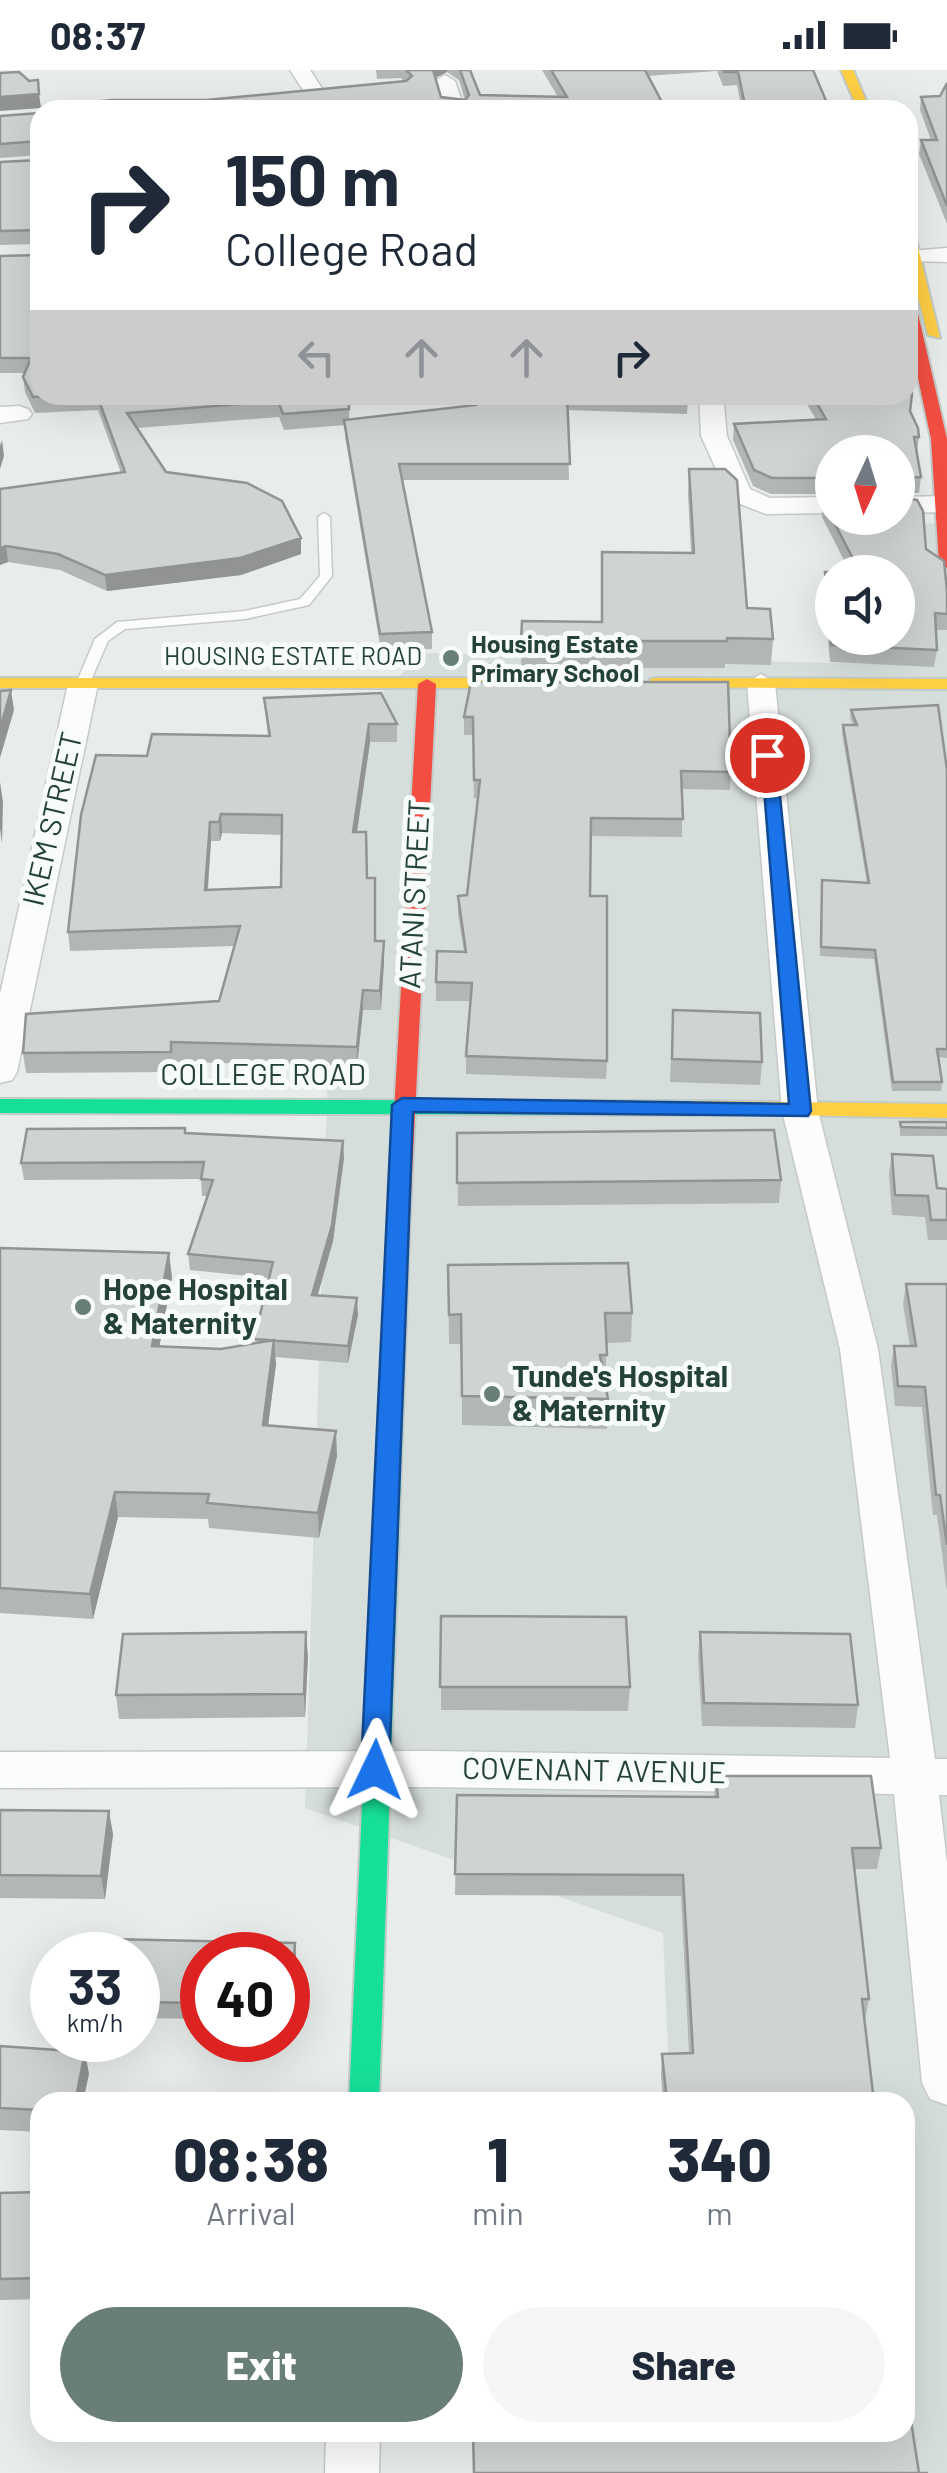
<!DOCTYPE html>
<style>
body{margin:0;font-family:Barlow,sans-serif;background:#f6f6f7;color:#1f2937;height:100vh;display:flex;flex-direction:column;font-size:38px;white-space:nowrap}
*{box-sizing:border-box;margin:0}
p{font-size:32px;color:#747a83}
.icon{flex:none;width:55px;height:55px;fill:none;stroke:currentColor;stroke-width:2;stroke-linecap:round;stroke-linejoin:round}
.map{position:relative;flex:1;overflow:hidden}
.side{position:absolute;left:30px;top:2022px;width:885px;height:350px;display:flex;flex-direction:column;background:#fff;border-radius:30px;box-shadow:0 10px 40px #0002}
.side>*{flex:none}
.banner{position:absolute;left:30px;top:30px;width:888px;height:305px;border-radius:30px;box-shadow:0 10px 40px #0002;background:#fff;color:#1f2937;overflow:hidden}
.needle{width:65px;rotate:184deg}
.controls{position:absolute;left:815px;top:365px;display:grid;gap:20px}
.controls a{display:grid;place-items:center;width:100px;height:100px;border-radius:50%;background:#fff;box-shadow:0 10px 40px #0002;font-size:50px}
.speed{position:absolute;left:30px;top:1862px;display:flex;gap:20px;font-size:50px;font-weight:700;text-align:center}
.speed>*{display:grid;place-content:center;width:130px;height:130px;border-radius:50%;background:#fff;box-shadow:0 10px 40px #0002;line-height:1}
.speed small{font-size:25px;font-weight:400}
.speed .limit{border:15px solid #d22;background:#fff;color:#111}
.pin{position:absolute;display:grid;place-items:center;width:85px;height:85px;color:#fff;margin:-42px;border:5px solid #fff;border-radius:50%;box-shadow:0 2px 10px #0007}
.me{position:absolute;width:110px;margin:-55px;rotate:2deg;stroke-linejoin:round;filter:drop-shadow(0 0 8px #0008)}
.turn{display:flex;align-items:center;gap:35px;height:210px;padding:0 30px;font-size:45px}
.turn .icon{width:130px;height:130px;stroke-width:2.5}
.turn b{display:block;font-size:70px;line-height:85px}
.lanes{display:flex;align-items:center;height:95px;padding:0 30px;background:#0003;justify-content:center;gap:50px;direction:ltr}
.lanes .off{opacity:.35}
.eta{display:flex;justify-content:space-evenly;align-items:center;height:170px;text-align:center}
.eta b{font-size:60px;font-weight:800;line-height:70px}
.button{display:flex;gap:20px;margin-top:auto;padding:20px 30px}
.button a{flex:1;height:115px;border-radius:60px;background:#697e78;color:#fff;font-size:40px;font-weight:800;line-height:115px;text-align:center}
.button a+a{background:#f6f6f7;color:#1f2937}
.status{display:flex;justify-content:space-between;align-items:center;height:70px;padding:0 50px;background:#fff;direction:ltr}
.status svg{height:28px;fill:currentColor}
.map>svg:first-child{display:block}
.built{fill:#d6dedb}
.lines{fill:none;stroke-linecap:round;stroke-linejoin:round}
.lane-casing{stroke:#c5cac8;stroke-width:3}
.street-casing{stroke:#c5cac8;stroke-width:3}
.fast-casing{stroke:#c3cbc8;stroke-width:4}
.slow-casing{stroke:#c3cbc8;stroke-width:4}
.jam-casing{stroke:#c3cbc8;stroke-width:4}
.lane{fill:#fcfcfc;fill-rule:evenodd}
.street{fill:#fcfcfc;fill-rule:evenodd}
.fast{fill:#16e098;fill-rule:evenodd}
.slow{fill:#ffcf43;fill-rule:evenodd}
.jam{fill:#f24e42;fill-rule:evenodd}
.wall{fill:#b2b6b5;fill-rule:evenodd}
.shaded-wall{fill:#919493}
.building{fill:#cfd4d2;stroke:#919493;stroke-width:2.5;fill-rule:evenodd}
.route{fill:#1a73e8;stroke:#114b97;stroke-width:2.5}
.poi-dot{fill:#697e78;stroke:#f7fbf9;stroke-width:4}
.labels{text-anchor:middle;stroke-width:10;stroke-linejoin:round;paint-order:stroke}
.far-poi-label{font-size:25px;font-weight:bold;fill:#24423a;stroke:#f7fbf9;text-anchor:start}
.far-street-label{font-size:25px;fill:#24423a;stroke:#f7fbf9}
.street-label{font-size:30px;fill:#24423a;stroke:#f7fbf9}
.poi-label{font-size:30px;font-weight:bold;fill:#24423a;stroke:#f7fbf9;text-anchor:start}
</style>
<div class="status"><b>08:37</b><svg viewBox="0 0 49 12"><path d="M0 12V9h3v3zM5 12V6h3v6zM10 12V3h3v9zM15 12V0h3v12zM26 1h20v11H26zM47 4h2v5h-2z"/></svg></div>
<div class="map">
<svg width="947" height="2403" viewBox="0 0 947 2403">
<rect width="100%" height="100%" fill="#e8edeb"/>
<!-- built -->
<path class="built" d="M947 453V2403H684L905 2362V2032H670L663 1863 305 1738 328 997 352 653 423 583 917 595 905 454Z"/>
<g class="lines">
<defs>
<path id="lane" d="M324 443 330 447 332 506 309 535 245 549 125 559 108 571 88 617H78L76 614 95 569 117 552 245 541 300 529 320 506 318 447Z"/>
<path id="street" d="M290 0H310L336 40H316Z
M445 5 455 11 465 40H445L435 11Z
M947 178V192L908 191V181Z
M699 325H723L727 366 750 419 770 428 832 427V443L766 444 730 430 701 366Z
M19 336 28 339 32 344 28 349 0 353V337Z
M947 426V442L898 443V427Z
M761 604 775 613 818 1041 878 1279 935 1689H947V1725H939L947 1793V2035L930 2029 922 2013 894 1724 430 1717 0 1718V1682L430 1681 890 1688 840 1279 782 1041 747 613Z
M83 605 98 614 17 1002 12 1010 0 1013V924L68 614Z
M326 2362H380L379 2403H325Z"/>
<path id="fast" d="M0 1029 692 1031 703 1038 692 1045 0 1043Z
M398 1161 409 1168 379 2032H349L387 1168Z"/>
<path id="slow" d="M841 0H853L870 40H858Z
M908 161 915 165 940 268 928 265 908 189Z
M0 608H543L552 613 543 618H0Z
M656 608 947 609V619L650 617V609Z
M692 1031 947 1034V1048L685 1043 681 1038Z"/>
<path id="jam" d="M908 227 915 231 947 369V498L939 493 931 369 908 261Z
M427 609 436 614 409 1168 398 1175 387 1168 418 614Z"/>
</defs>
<!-- lane casing -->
<use href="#lane" class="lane-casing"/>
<!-- street casing -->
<use href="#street" class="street-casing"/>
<!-- fast casing -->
<use href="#fast" class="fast-casing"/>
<!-- slow casing -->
<use href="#slow" class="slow-casing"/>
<!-- jam casing -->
<use href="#jam" class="jam-casing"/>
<!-- lane -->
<use href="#lane" class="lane"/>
<!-- street -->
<use href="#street" class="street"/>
<!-- fast -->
<use href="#fast" class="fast"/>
<!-- slow -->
<use href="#slow" class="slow"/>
<!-- jam -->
<use href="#jam" class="jam"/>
</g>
<!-- wall -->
<path class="wall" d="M376 0H470L480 25 558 27 542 0H813L830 40H742L737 15 723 16 717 1 647 6 666 40 206 30 404 11 401 8 377 9ZM447 2 459 10 465 30 441 27 435 8Z
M947 13V154L919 84 921 70H931L920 40 921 27 940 26Z
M40 41V174L0 175V92L39 90V85L0 88V46L39 43Z
M0 186 350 325 349 350 476 335V325H688L687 344 567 340 569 410H402L432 562V579L381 581 345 366V355L284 360 279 347 137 358 166 402 301 484 241 505 107 521 60 500 8 492 0 495V419L121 403 98 340 35 343 25 322 23 307 24 303H0Z
M801 325H908L910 342 919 367 917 382 921 407 919 423 898 424V382H832V424H771L753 416 733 370 734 354 816 349Z
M689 399 747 538 773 569 771 595 725 594V598H521L522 551 601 552 602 482 691 483 688 424Z
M823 431 926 479 947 522V560H936L937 580 934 597 830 592 824 518 825 502H850L822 447Z
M471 612 731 702 730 720 682 719V767L591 766 590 826 607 991 606 1009 466 1004V986L471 931H436V912L464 882 458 844V826L467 825 478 728H474L473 665H464V647Z
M264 628 397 654V672H370L357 762 367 808 375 871H384V891L381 940H363L357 996 173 992V1002L26 1003 23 983 219 931 235 876 70 881 68 862 147 686 268 666ZM222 763 282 765 281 817 208 820 211 771H220Z
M851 640 947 700V988L938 987 942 1012 941 1021H892L874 889 820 886 822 810 867 813 842 663 843 655H853L850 648Z
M673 940 762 992 760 1015 670 1012Z
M900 1052H947V1066H900Z
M186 1063 343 1071 344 1088 333 1171 317 1226 358 1245 348 1293 275 1287 276 1294 268 1355 337 1386 319 1468 209 1458 208 1449 118 1447 93 1549 0 1543V1178L172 1207 159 1277 221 1279 255 1273 269 1208 190 1200 188 1184 208 1126H202L201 1109 24 1110 21 1093Z
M457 1063 781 1110 779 1133 458 1136Z
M892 1084 937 1118 947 1119V1170H928L925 1147 892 1145 889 1104Z
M448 1195 632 1243 631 1272 606 1273V1314L608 1329 607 1359 462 1355V1274H449Z
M906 1214H947V1521L937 1445H933L922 1337 895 1336 891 1296 894 1276H910L903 1234Z
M441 1546 630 1617 628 1641 441 1640Z
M700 1562 858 1635 855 1658 702 1656 698 1586Z
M308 1586 305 1647 119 1649 116 1625Z
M716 1706 881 1778 877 1799H854L869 1929 865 1950 874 2032H663L661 2004 662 1984 689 1983 681 1826 455 1825 457 1725 714 1727Z
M0 1740 113 1764 105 1829 0 1828Z
M295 1873 296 1889 292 1951H288V1885H202V1949L138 1948V1885Z
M0 1976 89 2004 40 2032V2062L0 2060Z
M40 2122V2229L0 2230V2123Z
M210 2362H254L253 2365Z"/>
<!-- shaded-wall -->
<path class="shaded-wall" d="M431 0H447V2L431 10Z
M39 24 41 38 0 41V27Z
M2 370 4 386 0 399V376Z
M301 468V484L241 505 107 521 105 505Z
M6 476 8 492 0 495V478Z
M11 620 14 640 0 688V659Z
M369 654 370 672 354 782 353 762Z
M0 712 3 732 2 774 0 758Z
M221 744 222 763 220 771 219 752Z
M210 752 211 771 206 839 205 820Z
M384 871V891L381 940 380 921Z
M363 920V940L357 996V977Z
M343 1071 344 1088 333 1171 313 1242 312 1225Z
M169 1183 172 1207 155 1301 152 1276Z
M357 1228 358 1245 348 1293V1276Z
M274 1270 276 1294 265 1380 263 1355Z
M336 1361 337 1386 319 1468 318 1443Z
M115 1422 118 1447 93 1549 90 1524Z
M306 1562 308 1586 305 1647 304 1624Z
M109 1741 113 1764 105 1829 101 1806Z
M295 1873 296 1889 292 1951 290 1935Z
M85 1982 89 2004 83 2032H75Z"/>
<!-- building -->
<path class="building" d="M406 0H433L441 27 465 30 469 25 460 0H470L480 25 567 27 551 0H645L666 40H40L42 37 112 30H206L406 11 412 6Z
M723 0H813L830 40H746L738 2H724Z
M19 2 29 11 38 10 39 24 0 27V3Z
M947 13V136L921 70H937L921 27 940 26Z
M40 41V71L0 74V46L39 43Z
M40 80V160L0 161V92L39 90Z
M40 185V325H87L33 327 23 307 31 288H0V186Z
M908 298 912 324 910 341 918 358 919 367H914L921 407 898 408V382H832V408H772L754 400 734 354 826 349 812 325H908Z
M97 325H349V339L283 344 278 331 127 343 166 402 247 413 282 431 301 468 240 488 105 505 58 484 6 476 0 478V419L125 402Z
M476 325H567L570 394H399L432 562 380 564 344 350 476 335Z
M589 325H688V329Z
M689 399H725L737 410 747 538 770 539 773 569 727 568V571H521L522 551 602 552V482L694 483Z
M898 427 917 430 923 441 926 479 944 491 947 522V544L935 543 937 580 831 575 825 502H842H832V568H898V502H860L823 431 832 430V448H898Z
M471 612H728L731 702 681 701 683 749 591 748 590 826H607V991L466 986 472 913 436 912 437 881 466 882 458 826 467 825 480 710H474L473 647H464Z
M11 620 0 659V621Z
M381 623 397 654H369L353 762H366L367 808H375V871H384L380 921 363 920 357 977 171 972V982L23 983 26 944 219 931 240 856 68 862 81 745 96 685 147 686 152 664 270 666 264 628ZM221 744 282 745 281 817 205 820 210 752H219Z
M938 635 947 700V979H937L942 1012H893L875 880 821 877 822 810 869 813 843 655H857L851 640Z
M673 940 760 943 762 992 672 989Z
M900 1052H947V1058L901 1057Z
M185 1058V1063L343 1071 332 1155 312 1225 357 1228 348 1276 254 1269 273 1192 188 1184 213 1110 201 1109 204 1092 21 1093 27 1059Z
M774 1060 781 1110 457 1113V1063Z
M892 1084 933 1086 937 1118 947 1119V1150H931L928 1126 895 1125Z
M0 1178 169 1183 152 1276 221 1279 274 1270 263 1355 336 1361 318 1443 207 1433 209 1424 115 1422 90 1524 0 1518Z
M628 1193 632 1243H605L607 1285H600L608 1329 462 1326 461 1244 449 1245 448 1195Z
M906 1214H947V1475L940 1425H936L925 1317 898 1316 894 1276H916Z
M441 1546 626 1547 630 1617H440Z
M306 1562 304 1624 116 1625 123 1564Z
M700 1562 850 1564 858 1635 704 1633Z
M716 1706H871L881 1778H852L869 1929H862L874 2032H667L662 1984 693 1983 683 1805 455 1804 457 1725 718 1727Z
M0 1740 109 1741 101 1806 0 1805Z
M110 1869 295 1873 290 1935H288V1885H202V1933L138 1932V1885H108Z
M0 1976 85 1982 75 2032H40V2040L0 2038Z
M40 2122V2208L0 2209V2123Z
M905 2312 919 2403H928H474L473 2362H905Z"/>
<!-- route -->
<path class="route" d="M761 681 776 685 811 1041 808 1046 413 1042 389 1700 385 1708H365L361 1700 392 1035 402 1028 789 1034Z"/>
<!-- markers -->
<g class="poi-dot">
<circle cx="451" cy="588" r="10"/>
<circle cx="83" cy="1237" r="10"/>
<circle cx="492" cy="1324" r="10"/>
</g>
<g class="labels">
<!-- far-poi labels -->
<g class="far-poi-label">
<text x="471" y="583">Housing Estate<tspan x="471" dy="29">Primary School</tspan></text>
</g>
<!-- far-street labels -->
<g class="far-street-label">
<text x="293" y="595">HOUSING ESTATE ROAD</text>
</g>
<!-- street labels -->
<g class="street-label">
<text transform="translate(53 749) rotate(-77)" y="10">IKEM STREET</text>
<text transform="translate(415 824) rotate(-87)" y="10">ATANI STREET</text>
<text x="263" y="1015">COLLEGE ROAD</text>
<text transform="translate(594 1701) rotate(1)" y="10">COVENANT AVENUE</text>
</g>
<!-- poi labels -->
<g class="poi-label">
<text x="103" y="1230">Hope Hospital<tspan x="103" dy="34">&amp; Maternity</tspan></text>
<text x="512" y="1317">Tunde's Hospital<tspan x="512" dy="34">&amp; Maternity</tspan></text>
</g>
</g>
</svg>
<div class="controls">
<a><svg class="needle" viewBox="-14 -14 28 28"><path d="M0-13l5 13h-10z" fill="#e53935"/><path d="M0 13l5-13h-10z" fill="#747a83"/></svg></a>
<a><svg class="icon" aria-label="sound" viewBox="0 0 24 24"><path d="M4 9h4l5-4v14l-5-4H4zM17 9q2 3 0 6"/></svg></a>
</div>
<div class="speed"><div>33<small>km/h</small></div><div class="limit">40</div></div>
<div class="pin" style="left:767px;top:685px;background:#d93025"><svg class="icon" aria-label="arrive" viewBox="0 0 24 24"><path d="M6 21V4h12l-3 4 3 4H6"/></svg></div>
<svg class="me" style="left:375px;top:1700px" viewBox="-20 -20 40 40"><path d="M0-17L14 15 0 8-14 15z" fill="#1a73e8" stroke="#fff" stroke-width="4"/></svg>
<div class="banner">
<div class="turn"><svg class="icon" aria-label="right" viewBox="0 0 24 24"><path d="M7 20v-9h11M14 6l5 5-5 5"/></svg><div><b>150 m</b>College Road</div></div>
<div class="lanes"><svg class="icon off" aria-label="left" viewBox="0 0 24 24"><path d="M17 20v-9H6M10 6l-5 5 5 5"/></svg><svg class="icon off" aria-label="ahead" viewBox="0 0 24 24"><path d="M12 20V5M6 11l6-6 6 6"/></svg><svg class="icon off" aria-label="ahead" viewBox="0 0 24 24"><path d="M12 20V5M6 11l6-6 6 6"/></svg><svg class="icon" aria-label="right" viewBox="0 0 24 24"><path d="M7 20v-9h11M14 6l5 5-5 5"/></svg></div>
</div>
<section class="side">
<div class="eta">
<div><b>08:38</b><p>Arrival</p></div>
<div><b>1</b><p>min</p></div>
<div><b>340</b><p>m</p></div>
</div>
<div class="button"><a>Exit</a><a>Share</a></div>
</section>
</div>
